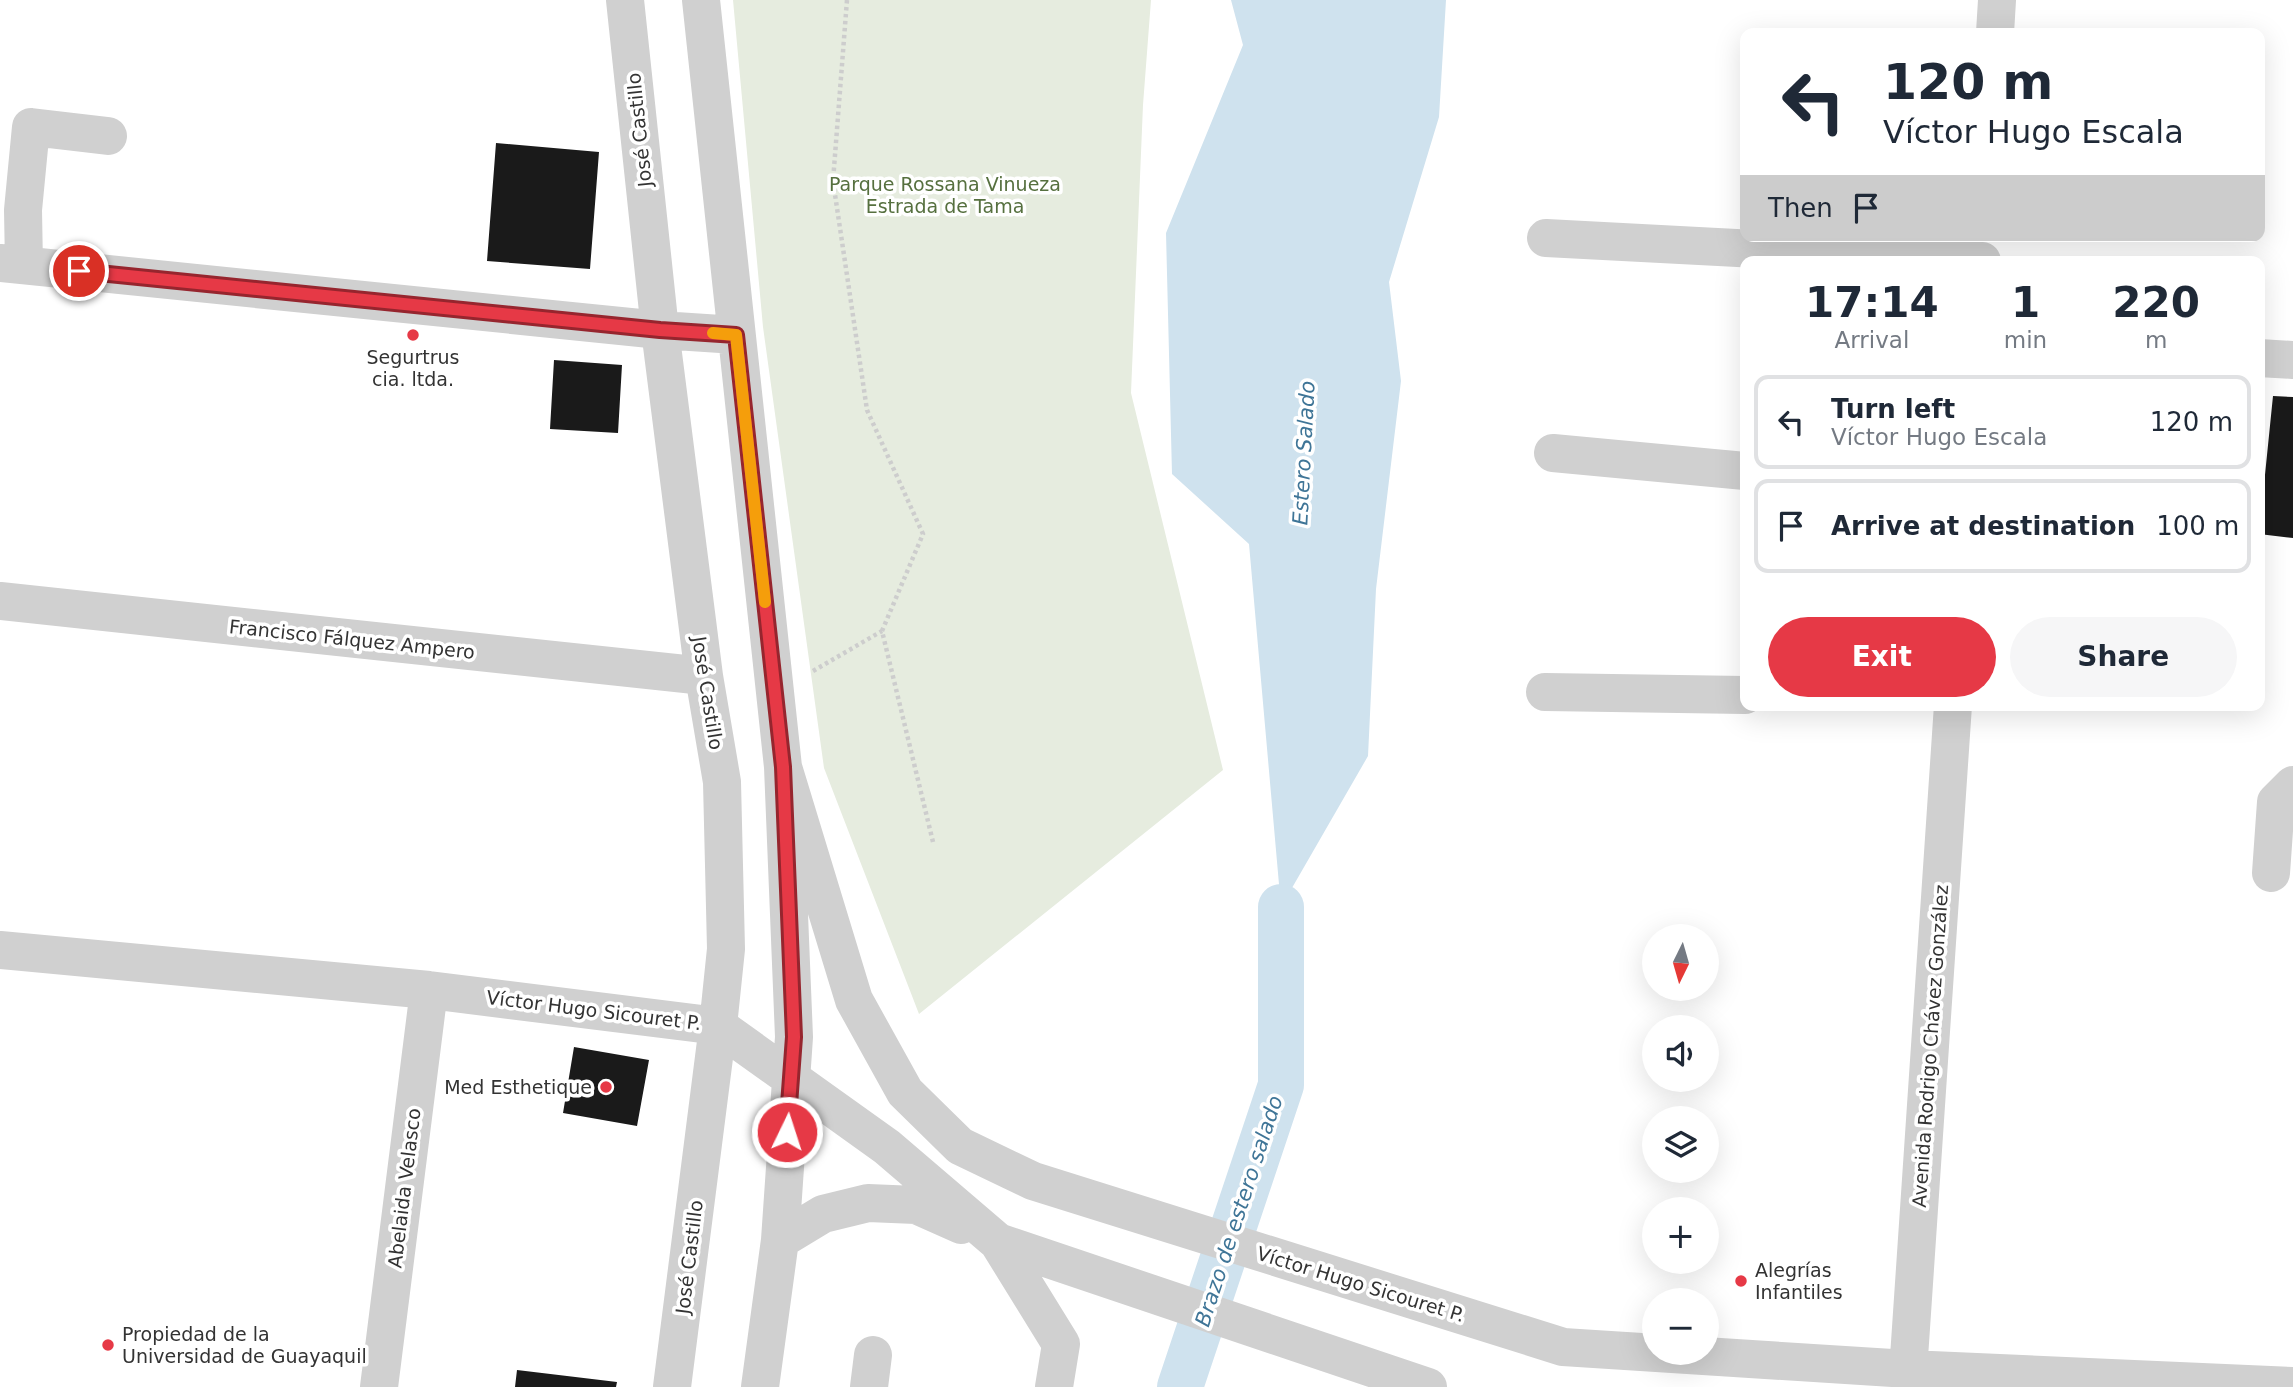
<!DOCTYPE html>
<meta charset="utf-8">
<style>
body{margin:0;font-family:"DejaVu Sans",sans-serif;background:#f6f6f7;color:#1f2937;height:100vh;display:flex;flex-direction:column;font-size:26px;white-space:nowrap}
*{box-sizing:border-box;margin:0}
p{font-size:23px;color:#747a83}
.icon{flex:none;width:38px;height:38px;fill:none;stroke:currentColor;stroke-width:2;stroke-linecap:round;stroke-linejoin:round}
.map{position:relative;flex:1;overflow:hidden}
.panel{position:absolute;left:1740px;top:256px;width:525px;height:455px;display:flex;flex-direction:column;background:#fff;border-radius:14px;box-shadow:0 7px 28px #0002}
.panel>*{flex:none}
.banner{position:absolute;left:1740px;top:28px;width:525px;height:214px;border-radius:14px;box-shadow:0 7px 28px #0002;background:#fff;color:#1f2937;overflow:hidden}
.needle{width:46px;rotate:185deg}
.buttons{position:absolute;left:1642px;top:924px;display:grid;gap:14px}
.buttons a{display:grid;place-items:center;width:77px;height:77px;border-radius:50%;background:#fff;box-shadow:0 7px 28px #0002;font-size:35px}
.pin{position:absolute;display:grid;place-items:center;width:60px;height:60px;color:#fff;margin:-30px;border:4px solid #fff;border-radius:50%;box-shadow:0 2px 7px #0007}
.me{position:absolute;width:77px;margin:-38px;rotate:4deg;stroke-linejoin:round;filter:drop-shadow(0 0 5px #0008)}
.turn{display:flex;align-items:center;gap:24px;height:147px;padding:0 28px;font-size:32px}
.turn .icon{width:91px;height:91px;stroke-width:2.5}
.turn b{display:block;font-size:49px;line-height:60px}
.then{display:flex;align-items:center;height:66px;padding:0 28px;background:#0003;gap:14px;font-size:26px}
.eta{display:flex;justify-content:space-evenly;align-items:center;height:119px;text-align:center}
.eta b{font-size:42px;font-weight:800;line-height:49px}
.action{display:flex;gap:14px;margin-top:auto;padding:14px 28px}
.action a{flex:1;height:80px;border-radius:42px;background:#e63946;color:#fff;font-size:28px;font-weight:800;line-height:80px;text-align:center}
.action a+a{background:#f6f6f7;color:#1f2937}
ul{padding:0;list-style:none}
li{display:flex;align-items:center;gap:21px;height:94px;margin:0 14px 10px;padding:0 14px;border:4px solid #e0e1e3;border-radius:14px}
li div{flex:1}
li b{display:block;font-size:26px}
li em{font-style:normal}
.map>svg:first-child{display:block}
.green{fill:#e6ecdf}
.water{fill:#cfe2ee}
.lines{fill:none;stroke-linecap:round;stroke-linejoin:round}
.canal{stroke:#cfe2ee;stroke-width:46}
.building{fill:#1a1a1a}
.path{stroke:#cdcdcd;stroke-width:4.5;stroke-dasharray:3.5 3.5;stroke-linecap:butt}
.minor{stroke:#d0d0d0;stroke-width:38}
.route-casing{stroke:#96252e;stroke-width:18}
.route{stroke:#e63946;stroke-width:12}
.slow{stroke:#f59e0b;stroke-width:12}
.poi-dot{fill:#e63946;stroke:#fff;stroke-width:2.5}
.labels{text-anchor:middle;stroke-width:7;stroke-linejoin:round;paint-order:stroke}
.street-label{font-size:19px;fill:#333;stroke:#fff}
.park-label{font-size:19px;fill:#56703f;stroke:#fff}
.poi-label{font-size:19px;fill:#333;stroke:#fff;text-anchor:start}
.water-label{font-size:21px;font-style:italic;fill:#3f7597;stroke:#fff}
</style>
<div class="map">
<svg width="2293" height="1387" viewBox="0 0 2293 1387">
<rect width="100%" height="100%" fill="#fff"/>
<!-- green -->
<path class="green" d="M733 0H1151L1143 105 1131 393 1223 770 919 1014 824 768 763 327Z"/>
<!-- water -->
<path class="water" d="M1231 0H1446L1439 117 1389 282 1401 381 1376 589 1368 756 1281 907 1249 544 1172 474 1166 233 1243 45Z"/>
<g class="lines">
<!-- canal -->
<path class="canal" d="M1180 1387 1281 1085V907"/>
</g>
<!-- building -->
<path class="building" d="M496 143 599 152 590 269 487 261Z
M554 360 622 365 618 433 550 429Z
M2273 396 2293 397V538L2259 534Z
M574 1047 649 1060 637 1126 563 1113Z
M517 1370 617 1382 616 1387H515Z"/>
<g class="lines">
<!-- path -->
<path class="path" d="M847 0 833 181 867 410 923 534 882 631 933 842
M813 671 882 631"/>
<!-- minor -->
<path class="minor" d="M625 0 660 330 704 676 722 782 726 949 718 1026 672 1387
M701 0 783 767 794 1037 780 1240 760 1387
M1995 33 1997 0
M1546 238 1982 261
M0 263 660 330 736 335
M24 265 23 210 31 127 108 136
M2259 358 2293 360
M1553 453 1745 471
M0 601 704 676
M1545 692 1745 695
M783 767 854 1000 905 1092 960 1146 1033 1181 1563 1347 1908 1369 2293 1386
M2271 873 2276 802 2293 785
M0 950 429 990 718 1026 887 1147 998 1242 1428 1387
M780 1240 823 1214 868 1203 916 1205 961 1225
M998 1242 1061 1344 1054 1387
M379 1387 429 990
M869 1387 873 1355
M1907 1387 1953 705"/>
</g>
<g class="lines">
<defs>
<path id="route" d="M79 271 660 330 736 335 783 767 794 1037 787 1132"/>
</defs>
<!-- route casing -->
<use href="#route" class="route-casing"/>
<!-- route -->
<use href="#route" class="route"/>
<!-- slow -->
<path class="slow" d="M713 333 736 335 765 602"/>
</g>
<!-- markers -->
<g class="poi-dot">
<circle cx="413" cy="335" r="7"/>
<circle cx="606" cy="1087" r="7"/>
<circle cx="1741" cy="1281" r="7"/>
<circle cx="108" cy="1345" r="7"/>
</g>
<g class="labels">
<!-- street labels -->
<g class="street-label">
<text transform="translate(639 130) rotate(-96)" y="7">José Castillo</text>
<text transform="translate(352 639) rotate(6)" y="7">Francisco Fálquez Ampero</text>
<text transform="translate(708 693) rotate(81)" y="7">José Castillo</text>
<text transform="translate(594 1010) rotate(7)" y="7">Víctor Hugo Sicouret P.</text>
<text transform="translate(1930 1046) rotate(-86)" y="7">Avenida Rodrigo Chávez González</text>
<text transform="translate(404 1188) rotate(-83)" y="7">Abelaida Velasco</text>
<text transform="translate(689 1257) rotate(-83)" y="7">José Castillo</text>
<text transform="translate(1361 1284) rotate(17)" y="7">Víctor Hugo Sicouret P.</text>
</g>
<!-- park labels -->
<g class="park-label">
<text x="945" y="191">Parque Rossana Vinueza<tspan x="945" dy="22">Estrada de Tama</tspan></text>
</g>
<!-- poi labels -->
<g class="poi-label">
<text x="413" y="364" text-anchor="middle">Segurtrus<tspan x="413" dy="22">cia. ltda.</tspan></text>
<text x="592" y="1094" text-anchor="end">Med Esthetique</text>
<text x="1755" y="1277">Alegrías<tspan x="1755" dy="22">Infantiles</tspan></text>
<text x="122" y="1341">Propiedad de la<tspan x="122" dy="22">Universidad de Guayaquil</tspan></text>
</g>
<!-- water labels -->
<g class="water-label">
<text transform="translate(1304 453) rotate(-87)" y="7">Estero Salado</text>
<text transform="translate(1239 1211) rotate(-72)" y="7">Brazo de estero salado</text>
</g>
</g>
</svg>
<div class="buttons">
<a><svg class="needle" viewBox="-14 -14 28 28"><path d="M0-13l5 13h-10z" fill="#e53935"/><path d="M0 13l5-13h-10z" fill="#747a83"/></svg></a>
<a><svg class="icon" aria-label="sound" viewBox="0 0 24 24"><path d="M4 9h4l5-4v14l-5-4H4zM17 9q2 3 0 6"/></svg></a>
<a><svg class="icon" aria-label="layers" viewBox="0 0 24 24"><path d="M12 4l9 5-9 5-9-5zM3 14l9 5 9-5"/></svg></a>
<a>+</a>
<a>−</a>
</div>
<div class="pin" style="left:79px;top:271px;background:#d93025"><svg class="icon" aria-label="arrive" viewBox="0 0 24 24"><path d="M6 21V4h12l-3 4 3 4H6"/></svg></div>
<svg class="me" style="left:787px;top:1132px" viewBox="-20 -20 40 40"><circle r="17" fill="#e63946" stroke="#fff" stroke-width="3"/><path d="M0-11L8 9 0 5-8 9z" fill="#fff"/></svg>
<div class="banner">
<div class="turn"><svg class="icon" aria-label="left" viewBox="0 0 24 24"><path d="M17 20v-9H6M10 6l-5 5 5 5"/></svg><div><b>120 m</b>Víctor Hugo Escala</div></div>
<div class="then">Then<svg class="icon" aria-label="arrive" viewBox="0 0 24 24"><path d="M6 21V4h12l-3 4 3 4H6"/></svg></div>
</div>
<section class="panel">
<div class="eta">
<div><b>17:14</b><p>Arrival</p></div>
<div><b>1</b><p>min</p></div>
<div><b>220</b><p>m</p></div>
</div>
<ul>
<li><svg class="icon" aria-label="left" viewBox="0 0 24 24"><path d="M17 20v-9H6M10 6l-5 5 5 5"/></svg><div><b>Turn left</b><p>Víctor Hugo Escala</p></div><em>120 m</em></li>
<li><svg class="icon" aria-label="arrive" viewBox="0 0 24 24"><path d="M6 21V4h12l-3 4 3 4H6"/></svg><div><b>Arrive at destination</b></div><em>100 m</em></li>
</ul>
<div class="action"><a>Exit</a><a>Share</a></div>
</section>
</div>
